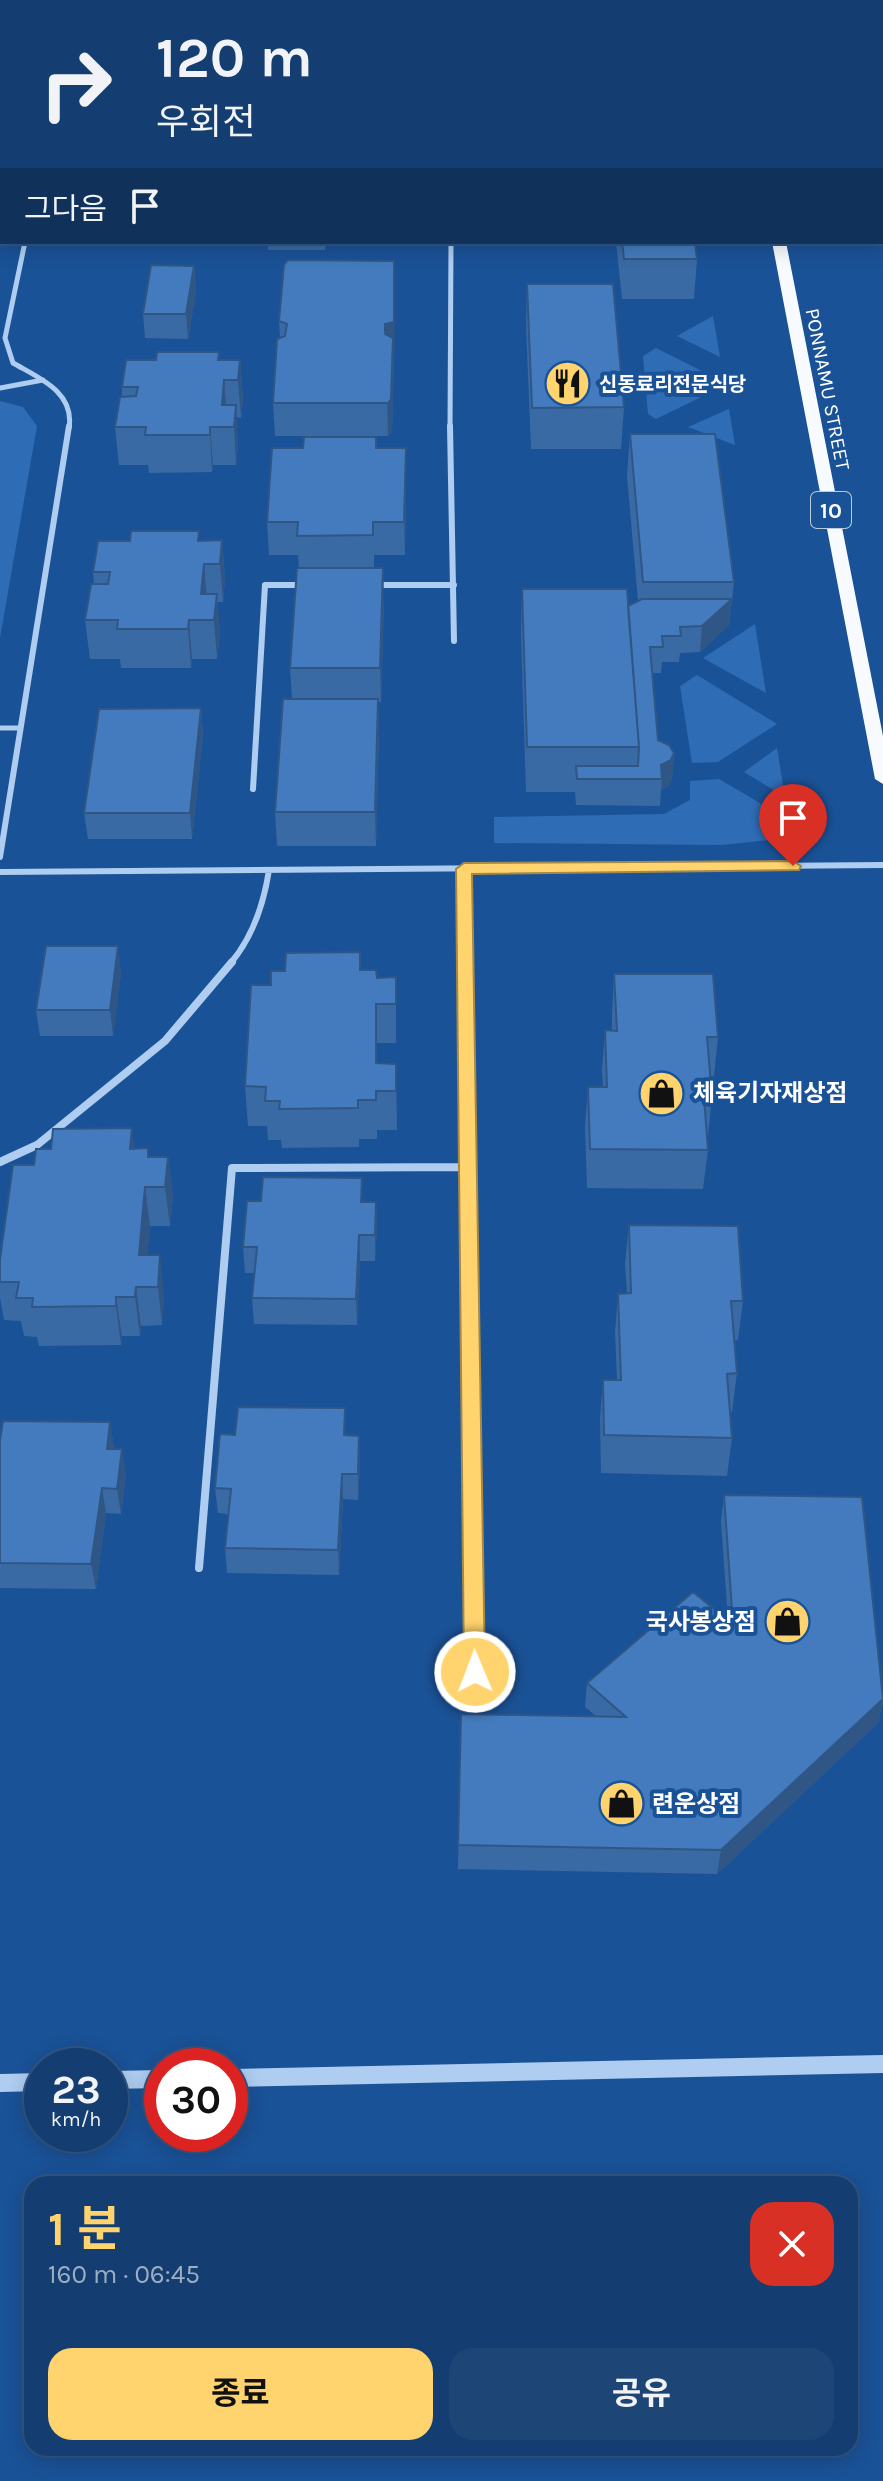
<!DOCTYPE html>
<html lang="ko">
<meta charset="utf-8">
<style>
body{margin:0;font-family:Karla,"Noto Sans KR",sans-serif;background:#1d4576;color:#f1f3f6;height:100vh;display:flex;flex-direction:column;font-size:30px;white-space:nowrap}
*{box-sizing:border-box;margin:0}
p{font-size:26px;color:#9daec3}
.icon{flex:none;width:44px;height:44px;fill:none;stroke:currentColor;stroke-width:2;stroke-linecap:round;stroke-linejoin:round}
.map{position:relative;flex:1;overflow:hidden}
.drawer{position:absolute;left:24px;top:2176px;width:834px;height:280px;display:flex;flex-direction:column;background:#143e71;border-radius:24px;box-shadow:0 4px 20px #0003,0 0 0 2px #335784}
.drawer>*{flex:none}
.top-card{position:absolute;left:0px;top:0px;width:884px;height:244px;box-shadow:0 4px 20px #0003,0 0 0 2px #335784;background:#143e71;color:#f1f3f6;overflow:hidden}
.speed{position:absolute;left:24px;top:2048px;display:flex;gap:16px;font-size:40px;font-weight:700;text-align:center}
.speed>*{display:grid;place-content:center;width:104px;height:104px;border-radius:50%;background:#143e71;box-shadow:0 4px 20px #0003,0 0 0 2px #335784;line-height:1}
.speed small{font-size:20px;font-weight:400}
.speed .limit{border:12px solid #d22;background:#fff;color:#111}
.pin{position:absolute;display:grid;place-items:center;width:68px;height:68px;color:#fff;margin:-82px -34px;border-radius:50% 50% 50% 0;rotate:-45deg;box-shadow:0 0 8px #0007}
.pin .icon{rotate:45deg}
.me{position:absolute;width:88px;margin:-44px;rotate:359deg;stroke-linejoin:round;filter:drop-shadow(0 0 6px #0008)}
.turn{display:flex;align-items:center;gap:28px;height:168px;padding:0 24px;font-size:36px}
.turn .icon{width:104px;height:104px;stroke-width:2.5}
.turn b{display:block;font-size:56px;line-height:68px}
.then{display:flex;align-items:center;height:76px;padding:0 24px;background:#0003;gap:16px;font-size:30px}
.round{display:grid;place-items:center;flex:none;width:84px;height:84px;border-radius:24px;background:#1d4576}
.headline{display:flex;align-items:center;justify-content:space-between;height:136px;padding:0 24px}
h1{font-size:48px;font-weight:700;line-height:60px;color:#ffd36d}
.cta{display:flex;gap:16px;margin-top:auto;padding:16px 24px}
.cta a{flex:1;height:92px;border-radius:24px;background:#ffd36d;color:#111;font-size:32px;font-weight:700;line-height:92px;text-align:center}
.cta a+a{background:#1d4576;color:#f1f3f6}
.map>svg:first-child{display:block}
.green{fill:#2e6cb5}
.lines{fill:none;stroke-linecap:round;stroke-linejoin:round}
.service{stroke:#aecdf0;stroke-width:5}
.minor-far3{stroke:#aecdf0;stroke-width:5}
.minor-far2{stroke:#aecdf0;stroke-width:6}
.minor-far1{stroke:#aecdf0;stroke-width:8}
.minor{stroke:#aecdf0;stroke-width:10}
.tertiary{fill:#aecdf0;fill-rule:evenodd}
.primary{fill:#f7faff;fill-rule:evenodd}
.wall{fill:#3a6aa3}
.shaded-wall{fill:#2f5685}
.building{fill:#437bbe;stroke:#2f5685;stroke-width:2}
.route{fill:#ffd36d;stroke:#a68947;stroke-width:2}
.labels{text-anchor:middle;stroke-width:8;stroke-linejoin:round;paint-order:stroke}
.far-poi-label{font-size:20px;font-weight:bold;fill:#fff;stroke:#1a5297;text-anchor:start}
.far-street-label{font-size:20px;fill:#fff;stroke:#1a5297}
.shield{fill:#1a5297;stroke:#bacbe0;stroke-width:2}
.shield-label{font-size:22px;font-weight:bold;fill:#fff}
.poi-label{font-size:24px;font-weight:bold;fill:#fff;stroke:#1a5297;text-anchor:start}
</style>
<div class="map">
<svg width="883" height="2481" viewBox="0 0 883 2481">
<rect width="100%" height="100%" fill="#1a5297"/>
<!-- green -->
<path class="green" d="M713 316 720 357 677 336Z
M656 348 728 384 656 419 648 414 643 356Z
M0 401 23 407 37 426 0 638Z
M729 409 735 445 688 427Z
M755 624 766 693 703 658Z
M697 675 777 724 718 762 692 763 680 686Z
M777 748 785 797 744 772Z
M719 779 790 821 789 838 722 845 494 843V817L664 814 690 800V781Z"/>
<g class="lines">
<!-- service -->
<path class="service" d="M0 728H19"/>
<!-- minor-far3 -->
<path class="minor-far3" d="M25 242 5 338 13 363C39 378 75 392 69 428
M0 388 43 380
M450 428 451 242"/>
<!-- minor-far2 -->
<path class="minor-far2" d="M450 426 454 641
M374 585H454
M253 789 265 585H305
M0 857 69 426
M464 869 465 964
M0 872 883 865
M230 964C252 938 264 903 269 870"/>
<!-- minor-far1 -->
<path class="minor-far1" d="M465 962 475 1637
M0 1162 37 1145 165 1041 232 962
M199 1568 232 1168 468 1167"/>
<!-- minor -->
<path class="minor" d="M474 1635 475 1672"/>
<!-- tertiary -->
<path class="tertiary" d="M883 2055V2073L230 2087V2069Z
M162 2070V2088L110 2089V2071Z
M42 2073V2091L0 2092V2074Z"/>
<!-- primary -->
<path class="primary" d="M726 0H738V2H726Z
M772 242H786L883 736V784L875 779Z"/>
</g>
<!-- wall -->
<path class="wall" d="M0 0H25V2H2V21L0 22Z
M835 0H883V67L882 2H836Z
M882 171H883V231L882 227Z
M241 242H346V244H326L325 250H268V244H241Z
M616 242H695L697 259 694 299H622Z
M194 266 196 291 188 339 145 338 143 314Z
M527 284 624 407 621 449H531L526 325Z
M279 321 395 354H394L392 432 388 436H275L273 403 280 338Z
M219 360H240L243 398 241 418 236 417 238 443 236 465H213L212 472 149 473 148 465H119L115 427 122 397V387Z
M630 434 734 582 729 625 700 652 680 653 679 662H662L661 673H652L658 740 674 753 672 779 669 786 661 790 660 806 576 805 575 792H526L521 633 522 589 628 606 638 601 627 476Z
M376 448 406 481 405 555H374V568L384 602 381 702H378L379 733 376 846H277L275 812 292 699 290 668 299 568 298 555H269L267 522Z
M222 540 225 579 223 602H217L220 633 217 659H192L191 668H121L120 659H90L85 620 94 584 93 572 200 541Z
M201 708 203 735 192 839H88L84 813Z
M360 970 377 978 396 977V1043H377V1063L396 1064 397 1130H377V1139H359V1147L282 1148 281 1140H268L267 1126H248L245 1086 271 985Z
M121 972 113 1036H40L36 1010Z
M614 974 718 1037 714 1076H710L712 1096 708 1136H707L708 1150 703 1189 587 1188 585 1126 588 1087H603L602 1070 605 1030 612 1031V1013Z
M148 1148 149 1157H168L173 1196 170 1226H150L147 1255 164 1294 162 1325 141 1326 140 1336H122L121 1345 39 1346 37 1337 24 1336 21 1321 4 1320 0 1298V1282L34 1165 135 1149Z
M363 1202H376L377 1228 375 1261H360L357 1325 254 1324 252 1298 255 1273H245L243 1247Z
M629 1225 743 1301 738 1340H734L737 1373 732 1412H730L732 1438 727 1476 601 1473 600 1419 603 1380H617L615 1332 618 1294 627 1293 625 1264Z
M110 1422 114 1449 126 1474 121 1514 106 1513 96 1589 0 1588V1440Z
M346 1435 359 1436 360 1461 358 1500 343 1499 339 1575 227 1573 225 1548 228 1514 218 1513 215 1488Z
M724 1495 883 1694V1701L878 1723 717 1874 458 1869 461 1714 596 1716 585 1707 587 1683 728 1620 721 1521Z"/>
<!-- shaded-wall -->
<path class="shaded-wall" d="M394 261 395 354H394L392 432 388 436 385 324Z
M194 266 196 291 188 339 186 314Z
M240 360 243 398 241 418 238 380Z
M224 380 227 417 222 405Z
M236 405 238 443 236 465 234 427Z
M210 427 213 465 212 472 210 435Z
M406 448V481L405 555 404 522Z
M222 540 225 579 223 602 220 564Z
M204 564 207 603 201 594Z
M383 568 384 602 381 702 380 668Z
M217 594 220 633 217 659 214 620Z
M732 599 729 625 700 652 702 626Z
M189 620 192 659 191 668 188 629Z
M378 699 379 733 376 846 375 812Z
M201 708 203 735 192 839 190 813Z
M674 753 672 779 669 786 661 790 662 779 661 765Z
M118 946 121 972 113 1036 110 1010Z
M376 1004 377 1043 376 1091Z
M132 1128 137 1167 130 1149Z
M168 1157 173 1196 170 1226 165 1187Z
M145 1187 150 1226 144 1287 139 1255Z
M376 1202 377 1228 375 1261V1235Z
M359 1235 360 1261 357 1325 356 1299Z
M160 1255 164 1294 162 1325 158 1287Z
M136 1287 141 1326 140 1336 135 1297Z
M116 1297 122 1336 121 1345 116 1306Z
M110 1422 114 1447 111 1475 107 1449Z
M359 1436 360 1461 358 1500V1474Z
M122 1449 126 1474 121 1514 117 1489Z
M342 1474 343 1499 339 1575 338 1550Z
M102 1488 106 1513 96 1589 91 1564Z
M883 1699 878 1723 717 1874 721 1850Z"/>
<!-- building -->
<path class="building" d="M604 0H668V2H604Z
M846 0H883V37L882 2H846Z
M622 242H695L697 259H624Z
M288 260 394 261V322L385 324V334L393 338 391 399 388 403H273L277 339 285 336 287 324 279 321 284 265Z
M151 265 194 266 186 314H143Z
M527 284H613L624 407 532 408Z
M157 352H219L218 360H240L238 380H224L222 405H236L234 427H210V435H145L146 427H115L120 397 136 396 138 387H122L126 360H156Z
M630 434H715L734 582H643Z
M304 437H376V448H406L404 522H373V535L297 536 298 522H267L272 448H303Z
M131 531H199L198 541 222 540 220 564H204L201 594H217L214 620H189L188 629H117L118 620H85L91 584H108L110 572H93L98 541H130Z
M297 568H383L380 668H290Z
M522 589H627L639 747H527Z
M642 599H732L702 626 680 627 681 636H662L663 647H650L658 740 669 745 674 753 671 760 661 765 662 779H577L576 766H638L639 747 628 606Z
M283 699H378L375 812H275Z
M201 708 190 813H84L99 709Z
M46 946H118L110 1010H36Z
M360 952V970H376L377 978 396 977V1004H376V1063L396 1064V1091H376V1100H358V1108L279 1109 280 1101H265L266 1087 245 1086 251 985H271V971H285L286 953Z
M614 974H713L718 1037H707L712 1096 704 1097 708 1150 590 1149 588 1087H607L605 1030 617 1031Z
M132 1128 130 1149 148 1148V1157H168L165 1187H145L139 1255H160L158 1287H136L135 1297H116V1306L32 1307 33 1298H16L19 1282H0V1259L13 1165H34L36 1149H51L53 1129Z
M263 1177 362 1178 361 1202H376L375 1235H359L356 1299 252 1298 257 1247H243L247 1201H261Z
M629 1225 738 1226 743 1301H731L737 1373 727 1374 732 1438 604 1435 603 1380H621L618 1294 631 1293Z
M238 1407 345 1408 344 1435 359 1436 358 1474H342L338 1550 225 1548 231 1489 215 1488 220 1434 235 1435Z
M3 1421 110 1422 107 1449H122L117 1489 102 1488 91 1564 0 1563V1440Z
M724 1495 862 1497 883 1699 721 1850 458 1845 461 1714 626 1717 587 1683 693 1592 733 1624Z"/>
<!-- route -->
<path class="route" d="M793 861 801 866 799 870 472 874 485 1672 482 1678 475 1681 467 1678 464 1672 456 869 464 863Z"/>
<!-- icons -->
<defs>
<symbol id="restaurant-disc" viewBox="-11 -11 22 22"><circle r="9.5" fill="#ffd36d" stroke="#1a5297"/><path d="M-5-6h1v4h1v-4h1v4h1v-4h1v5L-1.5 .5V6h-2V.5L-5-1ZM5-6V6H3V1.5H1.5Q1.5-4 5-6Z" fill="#111"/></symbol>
<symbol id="shop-disc" viewBox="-11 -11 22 22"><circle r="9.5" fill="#ffd36d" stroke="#1a5297"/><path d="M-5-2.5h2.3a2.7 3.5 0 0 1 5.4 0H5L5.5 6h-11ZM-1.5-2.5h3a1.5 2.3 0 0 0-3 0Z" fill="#111"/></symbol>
</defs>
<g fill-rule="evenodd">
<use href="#restaurant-disc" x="542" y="358" width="51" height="51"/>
<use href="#shop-disc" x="636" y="1068" width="51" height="51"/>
<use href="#shop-disc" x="762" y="1596" width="51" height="51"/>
<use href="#shop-disc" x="596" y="1778" width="51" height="51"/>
</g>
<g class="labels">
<!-- far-poi labels -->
<g class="far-poi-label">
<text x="599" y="391">신동료리전문식당</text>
</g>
<!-- far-street labels -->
<g class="far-street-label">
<text transform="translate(828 389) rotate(79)" y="7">PONNAMU STREET</text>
</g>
<!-- shield labels -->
<rect class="shield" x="811" y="492" width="40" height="36" rx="6"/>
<g class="shield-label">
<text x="831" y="518">10</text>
</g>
<!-- poi labels -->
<g class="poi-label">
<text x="693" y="1101">체육기자재상점</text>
<text x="756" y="1630" text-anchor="end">국사봉상점</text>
<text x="652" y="1812">련운상점</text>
</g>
</g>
</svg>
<div class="speed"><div>23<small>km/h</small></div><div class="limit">30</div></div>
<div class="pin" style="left:793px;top:866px;background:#d93025"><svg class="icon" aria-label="arrive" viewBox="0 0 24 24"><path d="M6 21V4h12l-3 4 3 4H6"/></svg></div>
<svg class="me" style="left:475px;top:1672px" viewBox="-20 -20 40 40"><circle r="17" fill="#ffd36d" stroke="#fff" stroke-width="3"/><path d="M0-11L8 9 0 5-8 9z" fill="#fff"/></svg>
<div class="top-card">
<div class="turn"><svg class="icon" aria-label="right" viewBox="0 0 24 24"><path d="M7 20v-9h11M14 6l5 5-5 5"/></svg><div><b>120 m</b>우회전</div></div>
<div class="then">그다음<svg class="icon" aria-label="arrive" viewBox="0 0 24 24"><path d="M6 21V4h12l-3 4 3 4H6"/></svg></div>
</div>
<section class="drawer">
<div class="headline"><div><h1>1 분</h1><p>160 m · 06:45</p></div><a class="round" style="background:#d93025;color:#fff"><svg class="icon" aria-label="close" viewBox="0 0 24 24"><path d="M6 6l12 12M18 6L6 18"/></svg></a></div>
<div class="cta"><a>종료</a><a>공유</a></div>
</section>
</div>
